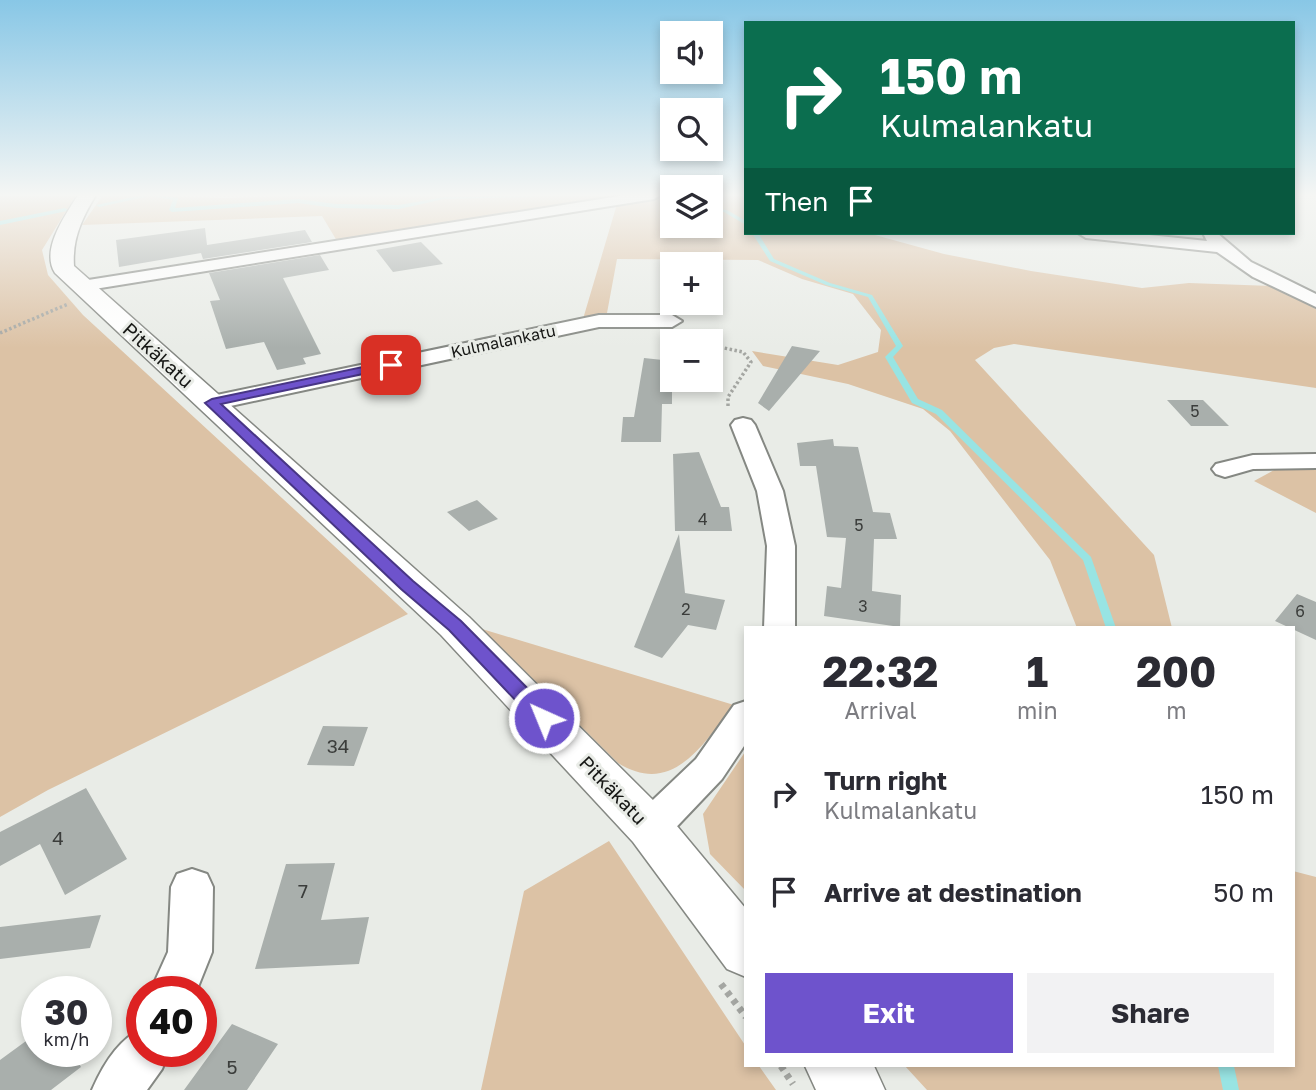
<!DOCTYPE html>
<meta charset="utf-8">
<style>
body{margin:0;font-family:"Golos Text",sans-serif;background:#f2f2f3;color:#2b2b33;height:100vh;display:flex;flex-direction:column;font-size:26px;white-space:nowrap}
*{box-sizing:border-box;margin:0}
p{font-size:23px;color:#7c7c81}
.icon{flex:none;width:38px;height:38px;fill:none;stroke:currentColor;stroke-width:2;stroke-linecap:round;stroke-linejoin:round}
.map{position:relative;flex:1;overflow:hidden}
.panel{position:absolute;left:744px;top:626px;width:551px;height:441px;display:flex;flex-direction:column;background:#fff;border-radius:0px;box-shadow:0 4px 10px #0003}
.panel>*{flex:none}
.top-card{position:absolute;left:744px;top:21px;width:551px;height:214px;border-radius:0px;box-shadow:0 4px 10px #0003;background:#0b6e4f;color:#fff;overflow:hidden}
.tools{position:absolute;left:660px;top:21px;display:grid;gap:14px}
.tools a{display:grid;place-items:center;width:63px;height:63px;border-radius:0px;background:#fff;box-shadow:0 4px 10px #0003;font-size:35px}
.speed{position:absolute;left:21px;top:976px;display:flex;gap:14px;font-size:35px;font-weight:700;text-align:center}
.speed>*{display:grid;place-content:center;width:91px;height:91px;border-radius:50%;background:#fff;box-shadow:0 4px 10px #0003;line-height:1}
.speed small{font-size:18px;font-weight:400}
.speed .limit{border:10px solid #d22;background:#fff;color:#111}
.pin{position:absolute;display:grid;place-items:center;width:60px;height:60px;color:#fff;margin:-30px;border-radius:14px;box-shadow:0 4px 10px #0006}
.me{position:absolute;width:77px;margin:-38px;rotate:316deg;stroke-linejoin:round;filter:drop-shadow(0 0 5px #0008)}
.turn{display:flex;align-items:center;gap:24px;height:147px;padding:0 21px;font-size:32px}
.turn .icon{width:91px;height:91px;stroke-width:2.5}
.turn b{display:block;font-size:49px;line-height:60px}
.then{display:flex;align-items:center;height:66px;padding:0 21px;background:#0003;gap:14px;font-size:26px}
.eta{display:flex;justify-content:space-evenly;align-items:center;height:119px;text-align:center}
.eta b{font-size:42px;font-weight:700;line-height:49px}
.primary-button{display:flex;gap:14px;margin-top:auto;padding:14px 21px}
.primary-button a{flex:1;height:80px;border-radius:0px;background:#6e53cc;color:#fff;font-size:28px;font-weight:700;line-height:80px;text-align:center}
.primary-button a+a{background:#f2f2f3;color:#2b2b33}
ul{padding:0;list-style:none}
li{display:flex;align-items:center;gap:21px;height:98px;padding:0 21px}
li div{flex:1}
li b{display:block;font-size:26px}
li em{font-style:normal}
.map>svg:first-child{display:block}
.green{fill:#dcc2a5}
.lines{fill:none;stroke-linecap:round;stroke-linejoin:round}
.stream{fill:#98e4e3;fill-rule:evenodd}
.building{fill:#a9afac}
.minor-casing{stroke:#858883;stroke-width:4}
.tertiary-casing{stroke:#858883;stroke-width:3}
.path-far1{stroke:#a4a6a2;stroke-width:3.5;stroke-dasharray:2.5 2.5;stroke-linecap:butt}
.path{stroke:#a4a6a2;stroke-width:7;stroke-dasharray:5 5;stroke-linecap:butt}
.minor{fill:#fff;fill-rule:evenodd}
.tertiary{fill:#fff;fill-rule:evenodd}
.route{fill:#6e53cc;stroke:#483685;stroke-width:2}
.labels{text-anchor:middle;stroke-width:6;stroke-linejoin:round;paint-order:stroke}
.far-street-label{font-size:16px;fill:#161715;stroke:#e9ece7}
.number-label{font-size:16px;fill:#3b3d3b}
.street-label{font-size:19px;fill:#161715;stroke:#e9ece7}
.near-number-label{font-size:19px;fill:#3b3d3b}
</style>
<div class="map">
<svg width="1316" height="1090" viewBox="0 0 1316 1090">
<rect width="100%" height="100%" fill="#e9ece7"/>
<!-- green -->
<path class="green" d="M0 195H76L42 250 48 275 83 315 408 614 48 790 0 817Z
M103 195 226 198 325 195H636L337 241 322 216 82 225Z
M672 195V226H710L711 195H745L746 233H877L875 235 944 254 1031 271 1142 288 1189 283 1273 286 1316 309V388L1014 344 994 348 975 360 1154 555 1172 628H1077L1050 560 950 431 923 409 848 384 763 366 752 351 838 365 878 352 881 330 853 294 802 279 758 260 617 259 607 313 583 319 617 204Z
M1316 468V513L1254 481 1276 469Z
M482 629 734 705C703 744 673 797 618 763Z
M745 752 746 890H745L710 854 703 814Z
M609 841 745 1045 746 1066H759L776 1090H481L524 891Z
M1293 871 1316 877V1090H927L905 1066H1293Z"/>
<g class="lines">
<!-- stream -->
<path class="stream" d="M142 195H160L178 198 175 208 298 199 336 204 399 205 444 197 549 195 532 197 444 199 399 209 336 208 298 203 172 212 169 210 173 200 150 196 99 207 96 205Z
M651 195H658L672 200V204Z
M65 208 68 210 67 211 0 225V221Z
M710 208 727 210 746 221V225L724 212 710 211Z
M752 233H758L774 259 830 283 872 295 903 346 893 357 918 399 942 410 1091 557 1116 628H1106L1083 560 936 414 912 403 885 357 896 346 868 297 826 285 770 261Z
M1218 1066H1234L1239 1090H1223Z"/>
</g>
<!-- building -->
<path class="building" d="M205 228 207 245 305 230 312 242 203 259 201 253 119 267 116 240Z
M421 242 443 264 393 272 376 250Z
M320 255 329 270 283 278 321 354 303 358 306 364 277 370 264 342 226 349 210 301 220 300 209 273Z
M792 346 820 351 769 411 758 403Z
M644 358 672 361V404H662L661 442H621L623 417H634Z
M1167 400H1203L1229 426H1191Z
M833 439 834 446 858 447 873 512 890 513 897 539H874L872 591 901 595 900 627 824 616 827 586 841 588 846 538 827 537 816 466H800L797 443Z
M699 452 721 507H729L732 531H675L673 454Z
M477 500 498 519 469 531 447 512Z
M679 534 685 593 725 600 716 630 688 625 662 658 634 647Z
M1297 594 1316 602V640L1275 621Z
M323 726 368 727 354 766 307 765Z
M86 788 127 859 65 895 40 844 0 866V832Z
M335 863 321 920 369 917 359 964 255 969 286 864Z
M101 915 90 948 0 959V927Z
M232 1024 278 1044 247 1090H184Z
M37 1033V1052H72L81 1067 51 1090H0V1060Z"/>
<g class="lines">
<defs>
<path id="minor" d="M626 195H661L654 199 82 291 73 286 82 281Z
M1078 233H1130L1207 241 1203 233H1217L1251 262 1316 294V307L1253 277 1217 252 1086 238Z
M599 315H672L682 321 672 327H599L212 410 204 408 201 403 204 398 212 396Z
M743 418 751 420 755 425 783 491 795 546V628H764L767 546 757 491 731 425 735 420Z
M1316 454V468L1253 469 1225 477 1216 474 1212 469 1216 464 1253 455Z
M746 701V743L722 779 664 840 650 844 636 840 630 828 636 816 696 759 734 705Z
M192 869 207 874 213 887 212 952 196 992H150L168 952 171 887 177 874Z
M142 1029V1052H169L162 1069 147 1090H92C102 1067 118 1039 142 1029Z"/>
<path id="tertiary" d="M78 195H96C82 218 72 239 74 266L469 617 667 814 746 909V977L727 969 633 842 441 635 55 273C40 250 66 214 78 195Z
M805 1066H874L885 1090H816Z"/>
</defs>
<!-- minor casing -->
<use href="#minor" class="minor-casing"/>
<!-- tertiary casing -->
<use href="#tertiary" class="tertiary-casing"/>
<!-- path-far1 -->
<path class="path-far1" d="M0 333 68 304
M684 337 696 341
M710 345 743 352 751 362 728 397V407"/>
<!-- path -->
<path class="path" d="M721 984 746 1017
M781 1066 793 1084"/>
<!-- minor -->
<use href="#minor" class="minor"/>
<!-- tertiary -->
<use href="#tertiary" class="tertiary"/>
</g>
<!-- sky -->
<linearGradient id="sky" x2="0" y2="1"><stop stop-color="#88c7e6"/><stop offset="0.56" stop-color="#f5f6f4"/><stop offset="1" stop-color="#f5f6f4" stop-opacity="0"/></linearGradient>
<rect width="1316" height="348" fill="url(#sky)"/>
<!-- route -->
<path class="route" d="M391 361 397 365 396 367 221 404 413 581 461 621 551 712 554 718 551 723 544 725 537 723 449 630 401 589 205 403 212 399Z"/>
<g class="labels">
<!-- far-street labels -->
<g class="far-street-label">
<text transform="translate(503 341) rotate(-12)" y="6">Kulmalankatu</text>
</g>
<!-- number labels -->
<g class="number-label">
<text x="1195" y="417">5</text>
<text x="703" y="525">4</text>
<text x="859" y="531">5</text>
<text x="863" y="612">3</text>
<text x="686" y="615">2</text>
<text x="1300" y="617">6</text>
</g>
<!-- street labels -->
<g class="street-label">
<text transform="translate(158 355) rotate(42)" y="7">Pitkäkatu</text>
<text transform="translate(613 790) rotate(46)" y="7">Pitkäkatu</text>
</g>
<!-- near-number labels -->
<g class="near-number-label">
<text x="338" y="753">34</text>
<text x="58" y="845">4</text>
<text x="303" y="898">7</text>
<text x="232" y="1074">5</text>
</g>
</g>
</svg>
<div class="tools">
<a><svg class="icon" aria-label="sound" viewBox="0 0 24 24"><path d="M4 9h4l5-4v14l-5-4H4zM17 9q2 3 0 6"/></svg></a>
<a><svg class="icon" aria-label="search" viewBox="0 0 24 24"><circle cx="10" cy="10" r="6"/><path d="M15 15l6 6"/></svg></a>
<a><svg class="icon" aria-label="layers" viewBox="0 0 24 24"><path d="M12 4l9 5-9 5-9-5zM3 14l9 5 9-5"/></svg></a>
<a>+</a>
<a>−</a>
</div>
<div class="speed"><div>30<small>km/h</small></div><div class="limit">40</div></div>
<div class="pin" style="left:391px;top:365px;background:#d93025"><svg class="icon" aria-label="arrive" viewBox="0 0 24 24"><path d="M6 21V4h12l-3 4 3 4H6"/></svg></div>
<svg class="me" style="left:544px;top:718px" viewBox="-20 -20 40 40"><circle r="17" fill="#6e53cc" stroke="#fff" stroke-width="3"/><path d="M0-11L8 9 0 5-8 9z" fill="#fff"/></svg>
<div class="top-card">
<div class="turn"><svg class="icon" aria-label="right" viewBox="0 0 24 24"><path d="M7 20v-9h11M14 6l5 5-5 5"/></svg><div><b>150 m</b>Kulmalankatu</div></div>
<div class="then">Then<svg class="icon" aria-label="arrive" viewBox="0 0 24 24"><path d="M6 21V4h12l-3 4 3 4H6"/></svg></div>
</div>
<section class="panel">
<div class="eta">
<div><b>22:32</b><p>Arrival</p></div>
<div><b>1</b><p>min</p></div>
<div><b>200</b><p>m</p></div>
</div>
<ul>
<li><svg class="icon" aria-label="right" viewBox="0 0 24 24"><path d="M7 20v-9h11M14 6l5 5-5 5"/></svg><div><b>Turn right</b><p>Kulmalankatu</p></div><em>150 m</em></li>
<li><svg class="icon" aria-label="arrive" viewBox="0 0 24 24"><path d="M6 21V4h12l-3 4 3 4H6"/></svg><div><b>Arrive at destination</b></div><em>50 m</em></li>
</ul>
<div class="primary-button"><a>Exit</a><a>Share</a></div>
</section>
</div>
